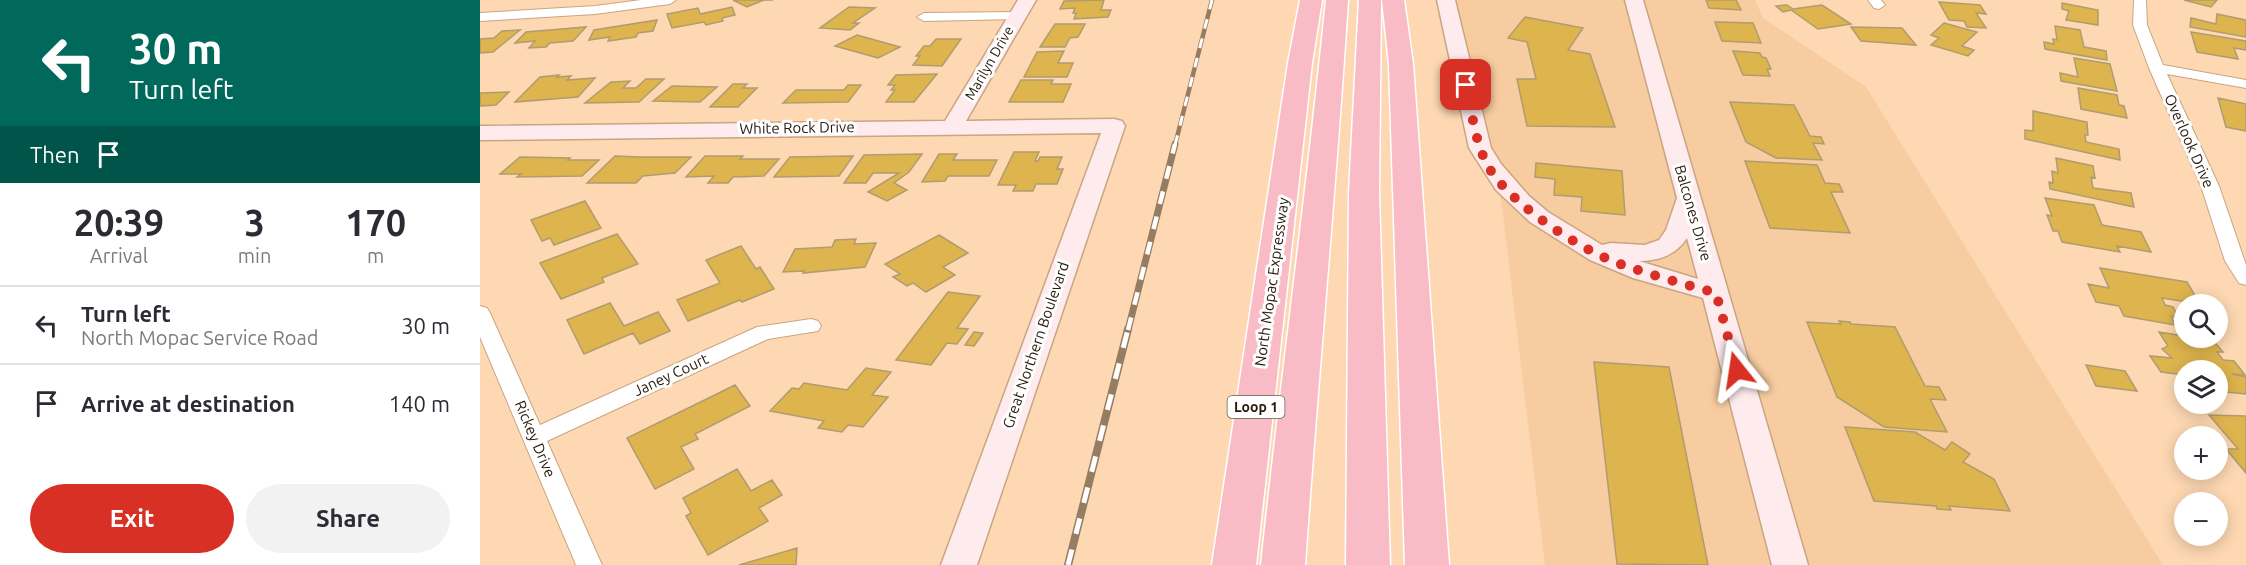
<!DOCTYPE html>
<meta charset="utf-8">
<style>
body{margin:0;font-family:Ubuntu,sans-serif;background:#f2f2f3;color:#2b2b33;height:100vh;display:flex;flex-direction:column;font-size:22px;white-space:nowrap}
*{box-sizing:border-box;margin:0}
p{font-size:20px;color:#7c7c81}
.icon{flex:none;width:33px;height:33px;fill:none;stroke:currentColor;stroke-width:2;stroke-linecap:round;stroke-linejoin:round}
.map{position:relative;flex:1;overflow:hidden}
.details{display:flex;flex-direction:column;background:#fff;width:480px}
.details>*{flex:none}
.guide{background:#00695c;color:#fff;overflow:hidden}
.buttons{position:absolute;left:1694px;top:294px;display:grid;gap:12px}
.buttons a{display:grid;place-items:center;width:54px;height:54px;border-radius:50%;background:#fff;box-shadow:0 3px 15px #0003;font-size:30px}
.pin{position:absolute;display:grid;place-items:center;width:51px;height:51px;color:#fff;margin:-26px;border-radius:12px;box-shadow:0 3px 9px #0006}
.me{position:absolute;width:66px;margin:-33px;rotate:345deg;stroke-linejoin:round;filter:drop-shadow(0 0 4px #0008)}
.turn{display:flex;align-items:center;gap:21px;height:126px;padding:0 30px;font-size:27px}
.turn .icon{width:78px;height:78px;stroke-width:2.5}
.turn b{display:block;font-size:42px;line-height:51px}
.then{display:flex;align-items:center;height:57px;padding:0 30px;background:#0003;gap:12px;font-size:22px}
.eta{display:flex;justify-content:space-evenly;align-items:center;height:102px;text-align:center}
.eta b{font-size:36px;font-weight:700;line-height:42px}
.primary-button{display:flex;gap:12px;margin-top:auto;padding:12px 30px}
.primary-button a{flex:1;height:69px;border-radius:36px;background:#d93025;color:#fff;font-size:24px;font-weight:700;line-height:69px;text-align:center}
.primary-button a+a{background:#f2f2f3;color:#2b2b33}
ul{padding:0;list-style:none}
li{display:flex;align-items:center;gap:18px;height:78px;padding:0 30px;border-top:2px solid #e1e1e2}
li div{flex:1}
li b{display:block;font-size:22px}
li em{font-style:normal}
main{display:flex;flex:1;min-height:0}
.map>svg:first-child{display:block}
.built{fill:#f7cca0}
.building{fill:#ddb44e;stroke:#b09c6f;stroke-width:1.5}
.lines{fill:none;stroke-linecap:round;stroke-linejoin:round}
.street-casing{stroke:#c9a580;stroke-width:2}
.secondary-casing{stroke:#c9a580;stroke-width:3}
.highway-casing{stroke:#fff;stroke-width:3}
.street{fill:#fff;fill-rule:evenodd}
.secondary{fill:#fdebee;fill-rule:evenodd}
.highway{fill:#f9bcc7;fill-rule:evenodd}
.rail-far2-casing{stroke:#967d62;stroke-width:4.5}
.rail-far1-casing{stroke:#967d62;stroke-width:7}
.rail-casing{stroke:#967d62;stroke-width:8}
.rail-far2{stroke:#fff;stroke-width:3;stroke-dasharray:10;stroke-linecap:butt}
.rail-far1{stroke:#fff;stroke-width:4.5;stroke-dasharray:13;stroke-linecap:butt}
.rail{stroke:#fff;stroke-width:5;stroke-dasharray:16;stroke-linecap:butt}
.route{stroke:#d93025;stroke-width:10;stroke-dasharray:0 18}
.labels{text-anchor:middle;stroke-width:6;stroke-linejoin:round;paint-order:stroke}
.far-street-label{font-size:14px;fill:#26190a;stroke:#fff}
.shield{fill:#fff;stroke:#675e54;stroke-width:1.5}
.shield-label{font-size:14px;font-weight:bold;fill:#26190a}
.street-label{font-size:15px;fill:#26190a;stroke:#fff}
</style>
<main>
<section class="details">
<div class="guide">
<div class="turn"><svg class="icon" aria-label="left" viewBox="0 0 24 24"><path d="M17 20v-9H6M10 6l-5 5 5 5"/></svg><div><b>30 m</b>Turn left</div></div>
<div class="then">Then<svg class="icon" aria-label="arrive" viewBox="0 0 24 24"><path d="M6 21V4h12l-3 4 3 4H6"/></svg></div>
</div>
<div class="eta">
<div><b>20:39</b><p>Arrival</p></div>
<div><b>3</b><p>min</p></div>
<div><b>170</b><p>m</p></div>
</div>
<ul>
<li><svg class="icon" aria-label="left" viewBox="0 0 24 24"><path d="M17 20v-9H6M10 6l-5 5 5 5"/></svg><div><b>Turn left</b><p>North Mopac Service Road</p></div><em>30 m</em></li>
<li><svg class="icon" aria-label="arrive" viewBox="0 0 24 24"><path d="M6 21V4h12l-3 4 3 4H6"/></svg><div><b>Arrive at destination</b></div><em>140 m</em></li>
</ul>
<div class="primary-button"><a>Exit</a><a>Share</a></div>
</section>
<div class="map">
<svg width="1766" height="565" viewBox="0 0 1766 565">
<rect width="100%" height="100%" fill="#fdd8b2"/>
<!-- built -->
<path class="built" d="M975 0H1275L1283 18 1386 87 1683 565H1065L1022 207 1010 138Z"/>
<!-- building -->
<path class="building" d="M253 0H293H284L267 7Z
M624 0 621 10H631L628 17 594 19 596 13H593L595 8 580 9 584 1Z
M1226 0H1256L1261 10 1229 8Z
M1704 0H1737L1731 7Z
M1459 2 1500 5 1506 14 1496 13 1506 28 1487 27 1484 21 1469 20Z
M1582 3 1618 10V25L1586 20 1589 11 1582 9Z
M1307 5 1313 9 1342 5 1371 24 1338 29 1311 10 1303 12 1296 6Z
M252 7 255 15 242 18 243 21 226 25 224 22 192 28 187 14 218 8 220 14Z
M369 7 395 8 373 23H379L370 30 340 28Z
M1737 14 1766 20V37L1710 27 1711 18 1736 24Z
M1045 17 1103 28 1088 50 1110 54 1135 127 1047 126 1037 79H1056L1047 42 1028 38Z
M177 20 173 31 158 33 156 37 128 41 130 37 109 40 114 30Z
M1235 22 1273 23 1281 43 1242 41Z
M1464 23 1497 32 1482 46 1494 50 1488 56 1451 45 1459 38 1451 35Z
M575 24H605L598 37 590 38 585 47H560Z
M1575 26 1600 30 1604 47 1626 51 1627 60 1565 49 1564 42 1574 44 1573 39 1577 40Z
M106 27 93 41 70 43 66 47 49 48 55 41 35 43 46 32Z
M1371 27 1422 28 1436 45 1381 41Z
M40 30 13 52 0 53V39L14 38 22 31Z
M1711 32 1766 41V50L1754 48 1758 59 1717 52Z
M377 35 420 47 398 58 355 46Z
M456 39H481L462 66 433 65 440 56H436L444 46H450Z
M584 51 578 63H593L587 77H544L557 52Z
M1253 51 1280 53 1282 57 1286 58 1291 69H1287L1290 76 1263 75Z
M1594 58 1630 64 1637 91 1581 81 1580 73 1598 77Z
M457 74 434 102H406L415 90H411L415 85H408L416 75Z
M79 75 77 77 91 76 87 80 115 78 98 97 35 102 60 77Z
M166 79H184L159 102 105 103 131 82 150 81 143 88H156Z
M541 80H573L571 84H591L583 102H529Z
M253 84H267L263 88H277L258 107H230Z
M368 85H381L368 102 303 103 316 90H364Z
M192 86 237 87 220 102 173 101Z
M1598 88 1637 95 1639 105 1644 106 1647 118 1601 109Z
M29 92 16 105 0 106V93Z
M1738 98 1766 104V131L1746 127Z
M1250 102 1314 105 1330 136 1341 137 1344 144 1333 143 1342 160 1296 158 1266 142Z
M1553 111 1607 122 1608 135H1605L1606 142 1639 149 1640 160 1545 139V130L1553 131Z
M534 152H559L555 161H558L560 157H582L577 169H583L577 184H556L553 191H533L536 185H518Z
M442 154 429 172 414 183 427 190 407 201 388 192 419 173H393L386 183H364L384 155Z
M459 154H477L473 160H517L509 176H468L465 181 442 182Z
M135 156 160 157H211L195 173 163 176 156 183H107Z
M225 156H263L260 159H299L284 176 253 177 248 183H228L234 176 206 177Z
M373 156 359 176 294 177 310 157Z
M40 157 90 158 88 160H119L102 176 37 177 41 174H20Z
M1576 158 1613 166 1615 178 1611 177 1613 188 1651 193 1654 207 1570 189 1569 182 1573 183 1572 171 1578 173Z
M1265 161 1337 165 1345 183 1359 184 1363 192H1351L1370 233 1290 228Z
M1056 163 1142 171 1145 215 1101 211 1102 197 1074 195 1075 179 1055 177Z
M1565 198 1614 205 1622 225 1661 232 1671 252 1637 246 1640 252 1582 242 1578 231H1573L1567 215 1572 216Z
M105 201 121 228 74 245 70 238 62 241 51 220Z
M137 234 158 264 122 278 124 282 81 299 60 263Z
M459 235 488 253 463 267 475 275 446 292 433 283 427 286 413 277 420 274 405 264Z
M376 239 374 244 396 243 385 267 323 273 324 271 303 272 315 249 352 247 355 240Z
M261 246 276 269 280 267 294 289 262 302 260 300 208 321 197 300 240 283 226 260Z
M1620 268 1707 282 1720 304 1682 298 1685 305 1693 307 1699 318 1691 316 1695 325 1644 316 1639 306 1616 302 1608 284 1629 288Z
M468 292 500 296 477 328 488 329 477 344 467 343 451 365 416 360Z
M130 303 144 326 178 312 190 331 160 344 153 333 104 354 87 320Z
M1359 321 1370 322 1371 324 1415 327 1445 386 1459 387 1466 400 1450 399 1467 432 1404 427 1357 397 1327 322 1361 324Z
M494 332 503 333 494 346 485 345Z
M1679 332 1704 336V338H1731L1743 352H1737L1743 360 1754 361 1765 375 1752 374 1766 377V394L1737 391V370H1704V375L1681 372 1670 356 1692 358 1682 349 1688 346Z
M1114 362 1189 367 1228 565 1137 564Z
M1606 365 1645 371 1657 391 1616 386Z
M386 368 411 372 392 395 408 397 383 427 368 425 362 432 338 428 344 421 290 411 312 388 319 389 324 383 367 390Z
M255 385 270 406 215 434 218 439 201 447 214 469 175 489 147 438Z
M1729 415 1766 416V473L1746 449H1758Z
M1365 427 1435 432 1465 450 1472 442 1490 454 1483 462 1514 479 1530 511 1469 506 1471 510 1457 509 1456 506 1394 501Z
M257 469 271 491 292 480 302 495 279 508 288 521 228 555 206 516 211 513 203 498Z
M317 548 316 565H259Z"/>
<g class="lines">
<defs>
<path id="street" d="M161 0H196L190 4 115 14 0 21V13L115 6Z
M1388 0H1401L1405 5 1399 9 1394 8Z
M1654 0H1666L1667 25 1683 65 1766 80V88L1687 74 1739 186 1766 265V285L1759 283 1745 261 1721 186 1669 68 1653 25Z
M536 12 543 16 541 19 444 21 437 17 444 13Z
M0 306 7 308 10 313 60 425 277 327 331 319 338 321 341 326 338 331 288 339 67 441 122 565H96L0 337Z"/>
<path id="secondary" d="M538 0H556L486 121 634 119 642 121 645 126 497 565H461L621 133 0 140V126L465 121Z
M957 0H975L1011 148 1021 164 1049 196 1068 212 1122 245 1131 243 1165 245 1179 240 1186 230 1197 198 1145 0H1163L1328 565H1292L1223 298 1153 278 1110 260 1050 222 1016 190 989 148ZM1207 238 1218 279 1159 261C1179 261 1196 255 1207 238Z"/>
<path id="highway" d="M820 0H842L832 63 776 565H732L808 63Z
M846 0H868C856 189 838 377 825 565H781C801 377 827 189 846 0Z
M879 0H901L899 192 910 565H866L869 192Z
M902 0H924L933 64 969 565H925L909 64Z"/>
</defs>
<!-- street casing -->
<use href="#street" class="street-casing"/>
<!-- secondary casing -->
<use href="#secondary" class="secondary-casing"/>
<!-- highway casing -->
<use href="#highway" class="highway-casing"/>
<!-- street -->
<use href="#street" class="street"/>
<!-- secondary -->
<use href="#secondary" class="secondary"/>
<!-- highway -->
<use href="#highway" class="highway"/>
<defs>
<path id="rail-far2" d="M695 145 732 0"/>
<path id="rail-far1" d="M648 330 695 144"/>
<path id="rail" d="M588 565 648 329"/>
</defs>
<!-- rail-far2 casing -->
<use href="#rail-far2" class="rail-far2-casing"/>
<!-- rail-far1 casing -->
<use href="#rail-far1" class="rail-far1-casing"/>
<!-- rail casing -->
<use href="#rail" class="rail-casing"/>
<!-- rail-far2 -->
<use href="#rail-far2" class="rail-far2"/>
<!-- rail-far1 -->
<use href="#rail-far1" class="rail-far1"/>
<!-- rail -->
<use href="#rail" class="rail"/>
</g>
<g class="lines">
<!-- route -->
<path class="route" d="M986 85C992 112 995 144 1009 168 1032 205 1099 249 1140 264 1171 275 1204 284 1236 293L1257 370"/>
</g>
<g class="labels">
<!-- far-street labels -->
<g class="far-street-label">
<text transform="translate(509 63) rotate(-60)" y="5">Marilyn Drive</text>
</g>
<!-- shield labels -->
<rect class="shield" x="747.5" y="396" width="57" height="22" rx="4.5"/>
<g class="shield-label">
<text x="776" y="412">Loop 1</text>
</g>
<!-- street labels -->
<g class="street-label">
<text transform="translate(317 128) rotate(-1)" y="5">White Rock Drive</text>
<text transform="translate(1709 141) rotate(66)" y="5">Overlook Drive</text>
<text transform="translate(1213 213) rotate(74)" y="5">Balcones Drive</text>
<text transform="translate(792 282) rotate(-82)" y="5">North Mopac Expressway</text>
<text transform="translate(556 345) rotate(-71)" y="5">Great Northern Boulevard</text>
<text transform="translate(191 375) rotate(-25)" y="5">Janey Court</text>
<text transform="translate(55 439) rotate(67)" y="5">Rickey Drive</text>
</g>
</g>
</svg>
<div class="buttons">
<a><svg class="icon" aria-label="search" viewBox="0 0 24 24"><circle cx="10" cy="10" r="6"/><path d="M15 15l6 6"/></svg></a>
<a><svg class="icon" aria-label="layers" viewBox="0 0 24 24"><path d="M12 4l9 5-9 5-9-5zM3 14l9 5 9-5"/></svg></a>
<a>+</a>
<a>−</a>
</div>
<div class="pin" style="left:986px;top:85px;background:#d93025"><svg class="icon" aria-label="arrive" viewBox="0 0 24 24"><path d="M6 21V4h12l-3 4 3 4H6"/></svg></div>
<svg class="me" style="left:1257px;top:370px" viewBox="-20 -20 40 40"><path d="M0-17L14 15 0 8-14 15z" fill="#d93025" stroke="#fff" stroke-width="4"/></svg>
</div>
</main>
